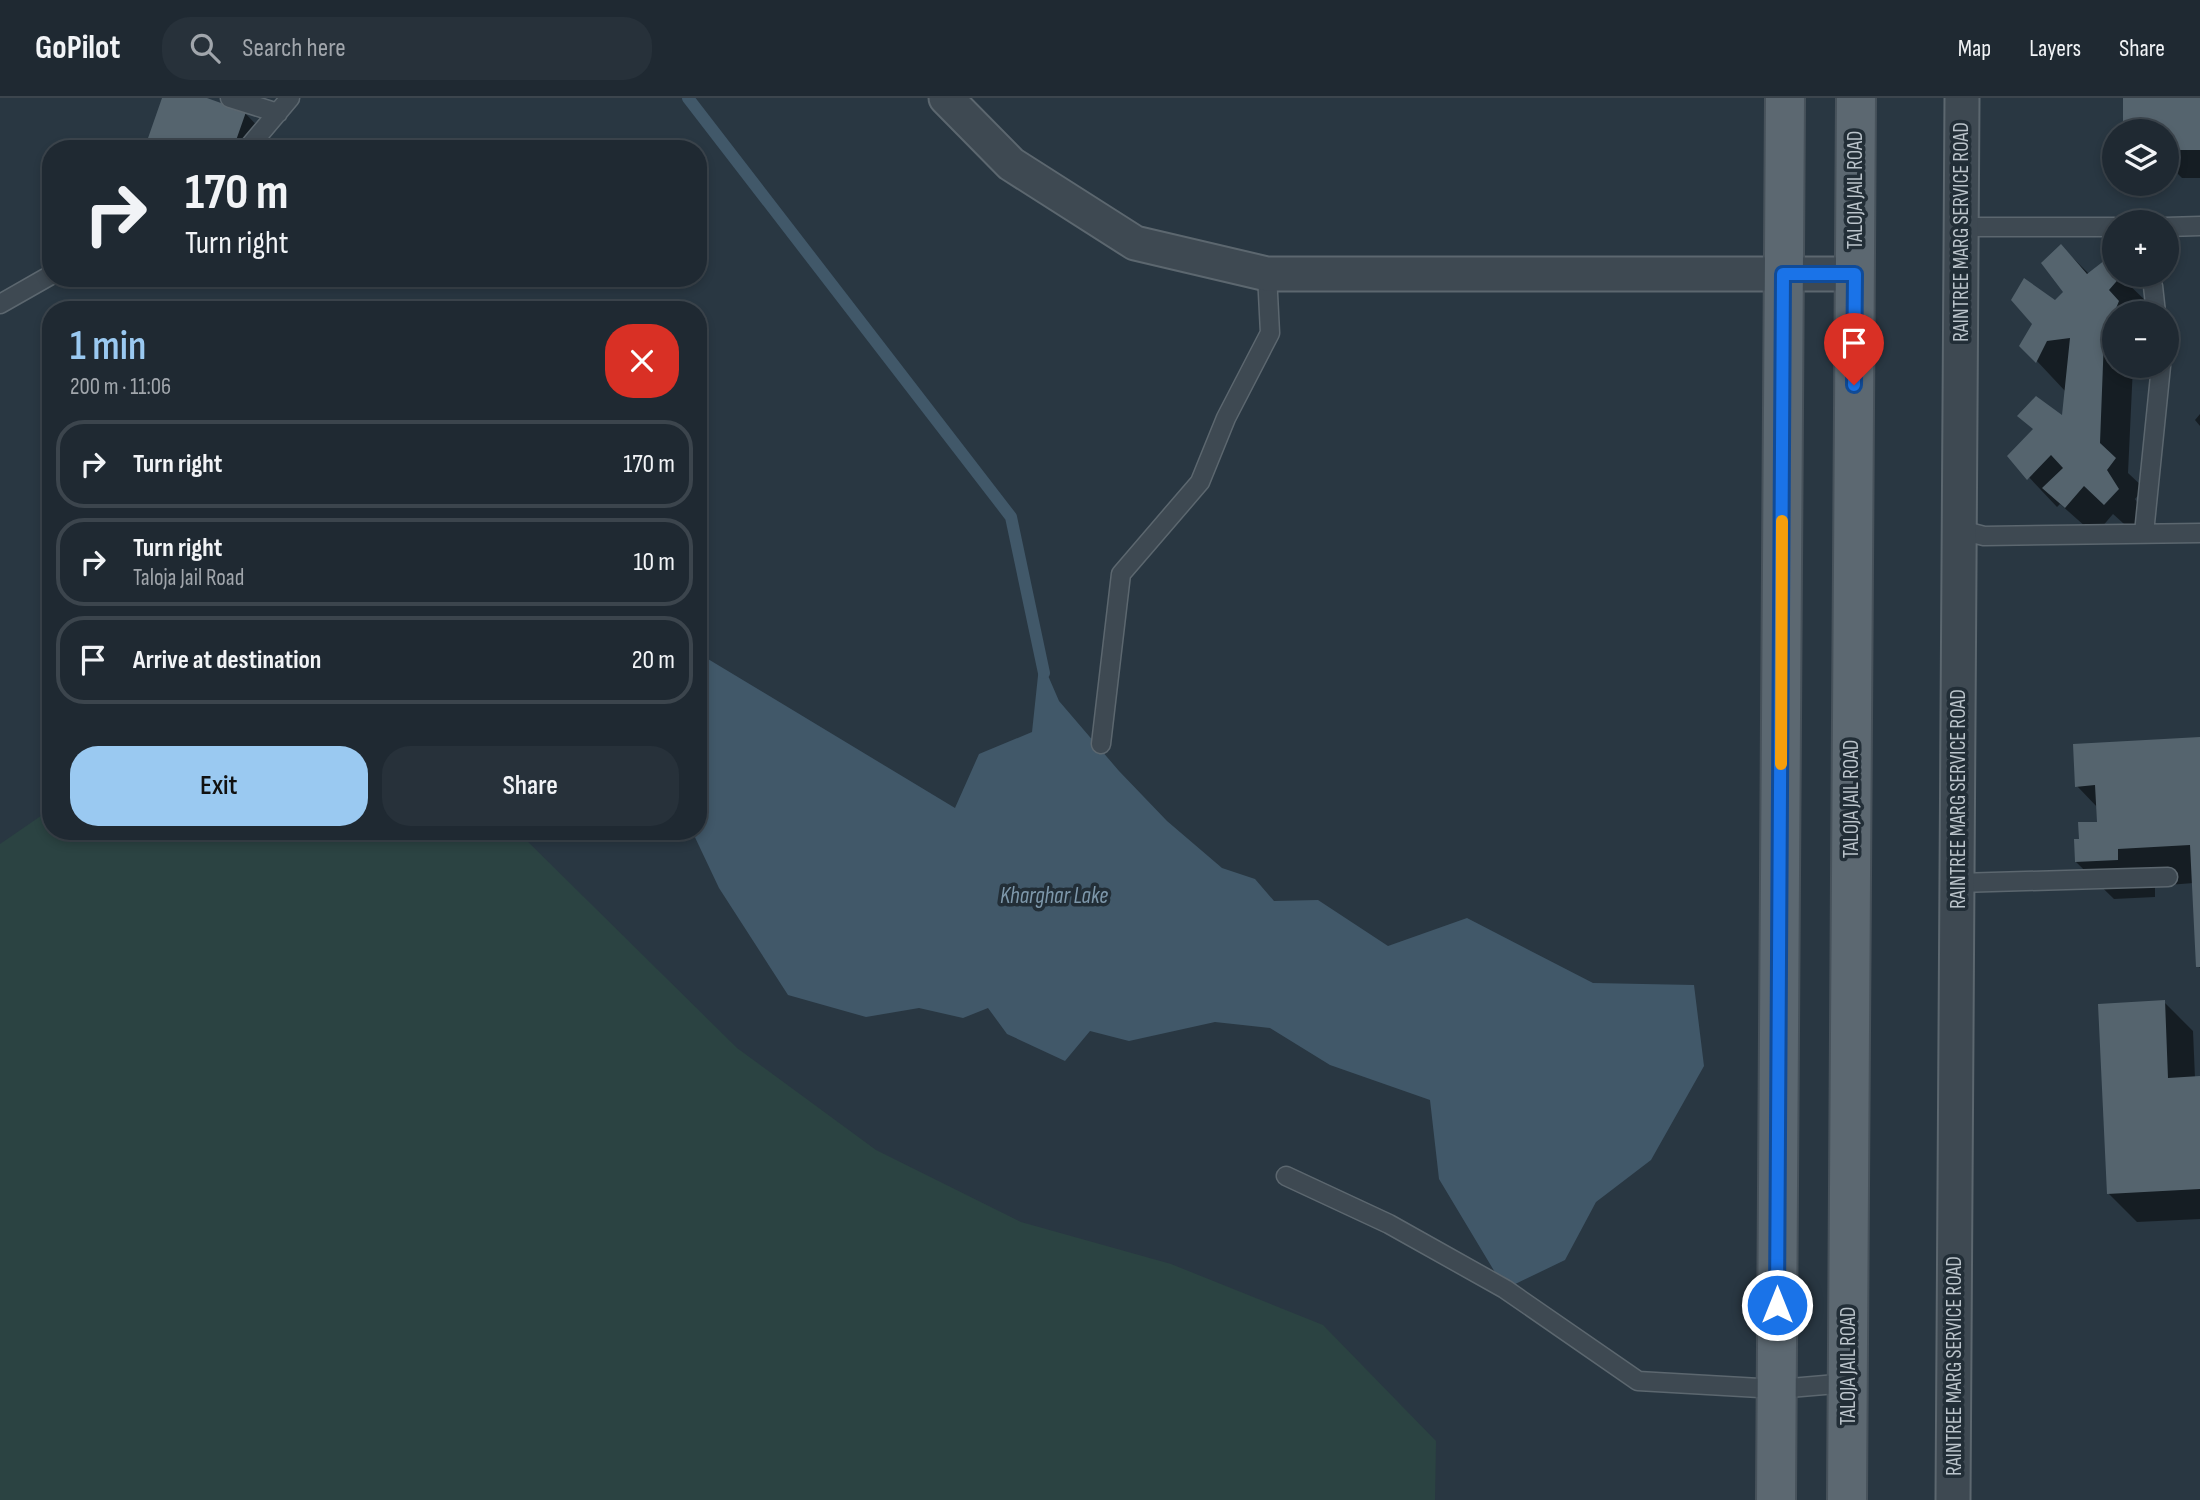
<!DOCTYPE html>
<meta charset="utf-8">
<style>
body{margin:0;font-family:"Sofia Sans Condensed",sans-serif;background:#27313a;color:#f1f3f6;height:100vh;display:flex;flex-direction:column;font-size:26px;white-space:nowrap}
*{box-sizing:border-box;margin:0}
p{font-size:23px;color:#a1a6ac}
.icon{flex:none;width:38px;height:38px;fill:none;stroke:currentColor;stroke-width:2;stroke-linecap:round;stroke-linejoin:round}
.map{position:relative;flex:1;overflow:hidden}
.sheet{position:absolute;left:42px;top:203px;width:665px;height:539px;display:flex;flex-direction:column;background:#1f2932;border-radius:28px;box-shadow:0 4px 10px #0003,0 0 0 2px #3c454d}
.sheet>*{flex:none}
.hud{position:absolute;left:42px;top:42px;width:665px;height:147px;border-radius:28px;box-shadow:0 4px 10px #0003,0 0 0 2px #3c454d;background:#1f2932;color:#f1f3f6;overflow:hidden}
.controls{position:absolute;left:2102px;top:21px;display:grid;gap:14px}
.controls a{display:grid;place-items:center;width:77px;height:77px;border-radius:50%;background:#1f2932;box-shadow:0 4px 10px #0003,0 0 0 2px #3c454d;font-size:35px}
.pin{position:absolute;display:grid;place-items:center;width:60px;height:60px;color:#fff;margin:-72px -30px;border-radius:50% 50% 50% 0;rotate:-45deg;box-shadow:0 0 7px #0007}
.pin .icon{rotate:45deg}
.me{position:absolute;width:77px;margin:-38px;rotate:0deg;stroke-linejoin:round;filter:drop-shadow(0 0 5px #0008)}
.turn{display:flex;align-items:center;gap:24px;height:147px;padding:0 28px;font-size:32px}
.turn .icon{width:91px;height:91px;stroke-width:2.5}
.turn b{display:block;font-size:49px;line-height:60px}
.round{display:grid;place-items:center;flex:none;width:74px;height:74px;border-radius:28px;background:#27313a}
.headline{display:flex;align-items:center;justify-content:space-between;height:119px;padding:0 28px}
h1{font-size:42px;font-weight:600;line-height:52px;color:#9ac9f1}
.primary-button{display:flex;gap:14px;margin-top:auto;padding:14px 28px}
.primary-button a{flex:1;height:80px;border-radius:28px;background:#9ac9f1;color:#111;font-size:28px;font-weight:600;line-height:80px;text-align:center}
.primary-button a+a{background:#27313a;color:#f1f3f6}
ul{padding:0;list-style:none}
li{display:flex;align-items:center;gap:21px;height:88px;margin:0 14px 10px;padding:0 14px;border:4px solid #3c454d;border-radius:28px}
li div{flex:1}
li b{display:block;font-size:26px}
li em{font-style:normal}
header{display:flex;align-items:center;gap:42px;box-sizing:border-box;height:98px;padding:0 35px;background:#1f2932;border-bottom:2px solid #3c454d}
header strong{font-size:33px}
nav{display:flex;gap:38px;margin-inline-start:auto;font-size:24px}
.search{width:490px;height:63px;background:#27313a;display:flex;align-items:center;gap:18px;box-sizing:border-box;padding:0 24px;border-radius:28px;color:#a1a6ac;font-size:26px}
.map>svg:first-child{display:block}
.green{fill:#2b4342}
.water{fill:#415869}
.shadow{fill:#0007}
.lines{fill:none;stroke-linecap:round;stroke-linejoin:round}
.stream{stroke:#415869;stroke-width:12}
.building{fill:#55646e}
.lane-casing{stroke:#5c676f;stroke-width:21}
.street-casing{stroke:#5c676f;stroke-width:37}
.primary-casing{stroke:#47525b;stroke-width:42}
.lane{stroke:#3e4952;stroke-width:18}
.street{stroke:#3e4952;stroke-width:33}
.primary{stroke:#5c6871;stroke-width:38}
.route-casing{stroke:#114b97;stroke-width:18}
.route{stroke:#1a73e8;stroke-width:12}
.slow{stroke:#f59e0b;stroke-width:12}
.labels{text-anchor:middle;stroke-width:7;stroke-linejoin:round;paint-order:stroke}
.street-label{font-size:21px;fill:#bbc4cb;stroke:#222e37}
.water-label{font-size:23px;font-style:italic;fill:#7e98ab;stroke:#222e37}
</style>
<header>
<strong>GoPilot</strong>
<div class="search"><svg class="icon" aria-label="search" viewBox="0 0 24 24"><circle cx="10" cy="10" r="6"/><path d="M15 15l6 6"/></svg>Search here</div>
<nav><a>Map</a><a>Layers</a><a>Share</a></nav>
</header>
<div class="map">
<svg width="2200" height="1402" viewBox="0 0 2200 1402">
<rect width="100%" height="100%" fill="#293742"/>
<!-- green -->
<path class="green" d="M51 711V733H517L737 950 876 1052 1021 1124 1171 1166 1323 1227 1436 1343 1435 1402H0V746Z"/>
<!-- water -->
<path class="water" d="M698 555 955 710 979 656 1032 634 1040 559 1059 603 1119 673 1167 723 1222 770 1255 781 1274 803 1318 802 1388 848 1467 820 1593 885 1694 887 1704 968 1651 1062 1596 1104 1565 1162 1505 1191 1439 1081 1430 1002 1330 967 1270 930 1215 924 1129 943 1090 933 1065 963 1007 936 988 910 963 920 919 910 866 919 788 897 719 790 692 733H698Z"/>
<!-- shadow -->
<path class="shadow" d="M164 0H202L245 15 264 35 258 51H157L149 43Z
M2125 0H2200V80H2182L2175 73H2166V33H2124Z
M2061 148 2089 176 2114 172V177H2119L2149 206 2142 215H2114V268H2133L2128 375 2144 390 2135 401 2147 420 2133 434 2113 416 2095 437 2060 406 2057 409 2009 358 2063 320 2066 294 2022 247 2066 194Z
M2200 316V328L2195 322Z
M2200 640V870L2198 868 2194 785 2155 788V799L2114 801 2076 764 2081 743 2099 725 2098 710 2077 688Z
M2164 904 2193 933 2195 980H2200V1121L2137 1124 2108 1095Z"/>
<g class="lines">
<!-- stream -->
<path class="stream" d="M688 0 1011 419 1044 575"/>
</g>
<!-- building -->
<path class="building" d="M162 0H207L246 14 233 51H168L147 43Z
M2123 0H2200V52H2166V33H2123Z
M2061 146 2087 176 2105 162 2114 170V177H2122L2109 192 2119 203 2104 240 2100 345 2116 360 2107 372 2119 391 2104 407 2084 388 2065 410 2042 390 2063 370 2051 357 2027 382 2007 358 2033 331 2017 318 2036 298 2062 317 2070 240 2047 243 2036 265 2019 248 2032 226 2011 202 2024 180 2055 202 2063 194 2041 165Z
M2200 639V869H2196L2190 747 2118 751V762L2075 764 2074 741H2079L2078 724H2097L2095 687 2075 689 2073 646Z
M2165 902 2168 980 2200 978V1091L2107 1096 2098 906Z"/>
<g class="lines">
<defs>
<path id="lane" d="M230 0 278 15
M247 51 290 0
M1960 129H2114
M2166 129 2200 128
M2153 188 2156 215
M0 206 51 177
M1961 432 1984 438 2200 435
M2144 435 2161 268
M1101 646 1121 476 1200 384 1226 320 1270 235 1267 176
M1958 785 2168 779
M1286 1078 1389 1126 1505 1191 1638 1283 1777 1291 1848 1285"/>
<path id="street" d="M946 0 1011 66 1135 145 1267 176H1855
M1953 1402 1962 0"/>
<path id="primary" d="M1776 1402 1785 0
M1847 1402 1856 0"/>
</defs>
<!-- lane casing -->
<use href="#lane" class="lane-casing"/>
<!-- street casing -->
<use href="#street" class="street-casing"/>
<!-- primary casing -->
<use href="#primary" class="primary-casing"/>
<!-- lane -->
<use href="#lane" class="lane"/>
<!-- street -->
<use href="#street" class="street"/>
<!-- primary -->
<use href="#primary" class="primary"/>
</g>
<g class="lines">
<defs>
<path id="route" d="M1777 1207 1783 176H1855L1854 287"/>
</defs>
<!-- route casing -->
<use href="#route" class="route-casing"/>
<!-- route -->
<use href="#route" class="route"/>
<!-- slow -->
<path class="slow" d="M1781 666 1782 423"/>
</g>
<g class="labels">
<!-- street labels -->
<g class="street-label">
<text transform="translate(1855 92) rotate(-90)" y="7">TALOJA JAIL ROAD</text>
<text transform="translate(1961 134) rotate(-90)" y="7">RAINTREE MARG SERVICE ROAD</text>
<text transform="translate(1851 701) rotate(-90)" y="7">TALOJA JAIL ROAD</text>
<text transform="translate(1958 701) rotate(-90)" y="7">RAINTREE MARG SERVICE ROAD</text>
<text transform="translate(1848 1268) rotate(-90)" y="7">TALOJA JAIL ROAD</text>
<text transform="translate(1954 1268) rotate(-90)" y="7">RAINTREE MARG SERVICE ROAD</text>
</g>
<!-- water labels -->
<g class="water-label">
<text x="1054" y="805">Kharghar Lake</text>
</g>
</g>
</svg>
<div class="controls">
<a><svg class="icon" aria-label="layers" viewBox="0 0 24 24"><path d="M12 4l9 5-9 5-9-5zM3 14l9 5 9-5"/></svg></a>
<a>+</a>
<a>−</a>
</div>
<div class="pin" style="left:1854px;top:287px;background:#d93025"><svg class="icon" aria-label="arrive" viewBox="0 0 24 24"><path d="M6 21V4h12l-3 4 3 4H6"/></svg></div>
<svg class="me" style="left:1777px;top:1207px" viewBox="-20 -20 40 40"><circle r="17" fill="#1a73e8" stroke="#fff" stroke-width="3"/><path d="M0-11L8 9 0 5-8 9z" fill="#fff"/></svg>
<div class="hud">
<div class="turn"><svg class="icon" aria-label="right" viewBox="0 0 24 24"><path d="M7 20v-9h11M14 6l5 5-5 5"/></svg><div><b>170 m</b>Turn right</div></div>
</div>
<section class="sheet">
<div class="headline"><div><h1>1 min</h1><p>200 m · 11:06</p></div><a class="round" style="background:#d93025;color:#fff"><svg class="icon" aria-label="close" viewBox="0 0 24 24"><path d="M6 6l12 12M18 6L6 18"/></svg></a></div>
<ul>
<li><svg class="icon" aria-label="right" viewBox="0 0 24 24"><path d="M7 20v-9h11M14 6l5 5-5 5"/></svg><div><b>Turn right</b></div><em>170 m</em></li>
<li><svg class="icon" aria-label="right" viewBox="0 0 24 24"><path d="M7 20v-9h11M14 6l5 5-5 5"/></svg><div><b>Turn right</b><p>Taloja Jail Road</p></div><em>10 m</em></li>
<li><svg class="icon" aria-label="arrive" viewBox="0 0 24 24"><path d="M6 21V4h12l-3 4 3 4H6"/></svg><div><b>Arrive at destination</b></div><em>20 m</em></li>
</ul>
<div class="primary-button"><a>Exit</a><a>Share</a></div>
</section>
</div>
